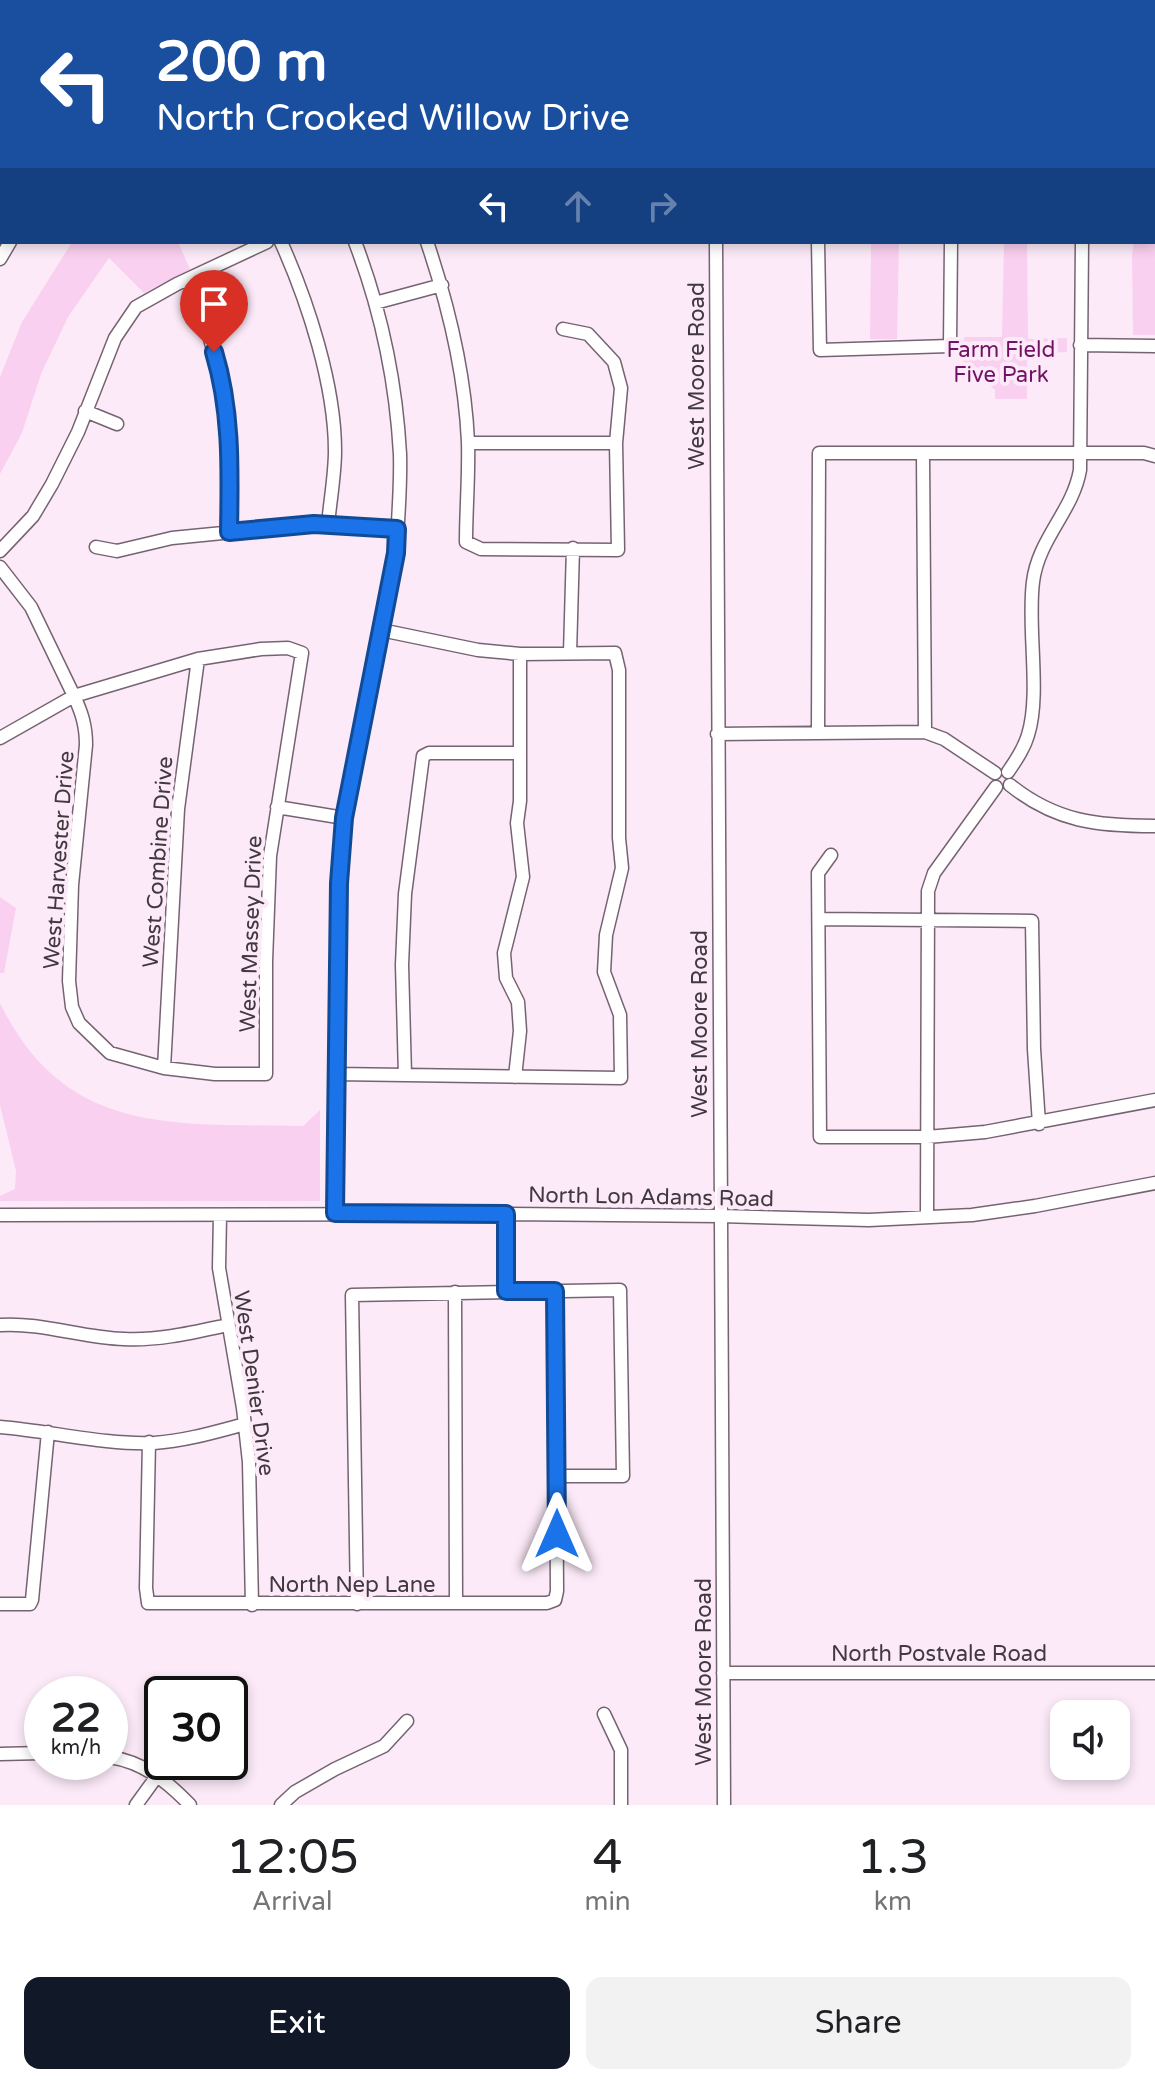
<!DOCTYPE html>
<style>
body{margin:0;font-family:"Varela Round",sans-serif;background:#f2f2f2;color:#202124;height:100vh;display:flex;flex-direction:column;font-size:30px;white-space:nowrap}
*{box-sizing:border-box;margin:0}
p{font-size:26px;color:#757577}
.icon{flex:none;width:44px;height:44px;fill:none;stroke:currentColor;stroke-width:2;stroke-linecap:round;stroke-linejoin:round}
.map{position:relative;height:1805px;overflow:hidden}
.panel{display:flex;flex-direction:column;background:#fff;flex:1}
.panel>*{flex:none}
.top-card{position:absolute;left:0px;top:0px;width:1156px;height:244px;box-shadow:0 4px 12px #0003;background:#1a4fa0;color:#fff;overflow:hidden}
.controls{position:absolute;left:1050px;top:1700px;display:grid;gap:16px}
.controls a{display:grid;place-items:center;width:80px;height:80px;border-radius:16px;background:#fff;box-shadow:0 4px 12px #0003;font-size:40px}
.speed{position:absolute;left:24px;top:1676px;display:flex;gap:16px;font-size:40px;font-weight:700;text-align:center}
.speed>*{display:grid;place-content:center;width:104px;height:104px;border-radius:50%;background:#fff;box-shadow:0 4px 12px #0003;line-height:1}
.speed small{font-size:20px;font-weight:400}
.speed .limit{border:4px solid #111;border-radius:12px;background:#fff;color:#111}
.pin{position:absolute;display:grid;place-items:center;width:68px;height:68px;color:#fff;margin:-82px -34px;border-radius:50% 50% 50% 0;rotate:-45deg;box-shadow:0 0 8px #0007}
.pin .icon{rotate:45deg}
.me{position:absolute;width:88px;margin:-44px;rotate:0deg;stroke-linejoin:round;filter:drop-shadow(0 0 6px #0008)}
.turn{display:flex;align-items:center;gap:28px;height:168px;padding:0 24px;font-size:36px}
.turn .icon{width:104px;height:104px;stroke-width:2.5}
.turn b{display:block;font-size:56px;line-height:68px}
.lanes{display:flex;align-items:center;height:76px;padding:0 24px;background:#0003;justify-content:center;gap:40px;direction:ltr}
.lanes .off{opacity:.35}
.eta{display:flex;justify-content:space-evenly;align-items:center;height:136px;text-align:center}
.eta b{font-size:48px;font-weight:600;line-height:56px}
.primary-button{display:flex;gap:16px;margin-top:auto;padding:16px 24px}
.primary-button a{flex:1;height:92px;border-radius:16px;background:#111827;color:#fff;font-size:32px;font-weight:600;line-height:92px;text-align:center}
.primary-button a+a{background:#f2f2f2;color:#202124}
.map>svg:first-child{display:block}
.green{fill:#fad0f0}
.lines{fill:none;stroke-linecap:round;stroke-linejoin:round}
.minor-casing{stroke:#766371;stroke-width:15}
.minor{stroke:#fff;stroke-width:12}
.route-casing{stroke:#114b97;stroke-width:20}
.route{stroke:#1a73e8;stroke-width:14}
.labels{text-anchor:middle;stroke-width:8;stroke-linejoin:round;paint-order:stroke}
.park-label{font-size:22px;fill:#711264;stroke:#fceaf8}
.street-label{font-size:22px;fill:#41393f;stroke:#fceaf8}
</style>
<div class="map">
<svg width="1155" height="1805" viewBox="0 0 1155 1805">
<rect width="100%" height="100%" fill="#fceaf8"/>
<!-- green -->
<path class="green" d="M1155 158V335H1133L1132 254 1134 242H1154Z
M72 242H178L190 269 144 293 109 258 68 317 41 374 22 433 0 474V377L22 322Z
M871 242H899L897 339H870Z
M1004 242H1027L1028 339 1067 338V352L1027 354V399H995V390L957 356 965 337H1002Z
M0 897 16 908 4 973H0Z
M0 1003C66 1138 175 1123 303 1126L320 1110V1201H0V1196L15 1189 16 1171 0 1105Z"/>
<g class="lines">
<defs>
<path id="minor" d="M179 0 182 2
M616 0V2
M816 0V2
M982 0 985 2
M286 2 288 0
M515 2V0
M716 2V0
M911 2 912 0
M1047 2 1049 0
M1154 64 1155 63
M0 210 2 211
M281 242C308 302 335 385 335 451 335 475 330 501 328 525
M427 242C449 307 465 374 468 442 469 476 466 509 466 542L481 549 618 550 616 443 621 388 614 362 588 334 563 329
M716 242 724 1805
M818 242 820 350 950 346 951 242
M0 259 10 242
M188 279C227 367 231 438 229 532
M375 303 442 285
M1080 345 1155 346
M85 411 117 424
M468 443H616
M923 454 925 732
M96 547 117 551 172 538 314 524 397 529
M0 551 33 516 52 484 78 432 115 338 136 307 177 284 267 242
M0 567 31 607 74 696C82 713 86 726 86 745L72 885 69 981 72 1007 79 1023 110 1053 164 1068 215 1074H266V961L270 856 302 653 288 648 261 649 198 659 74 696 0 738
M570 653 573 548
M818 733 819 453H1144L1155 456
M717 734 925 732 944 739 995 773
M1008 772C1016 760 1024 749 1028 735 1041 694 1027 627 1033 582 1038 539 1073 511 1080 470L1082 242
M1010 785C1056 822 1098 826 1155 826
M277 807 344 818
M831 855 818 873 820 1137H927L985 1132 1155 1100
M819 919 1032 921 1034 1049 1039 1124
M164 1068 178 809 198 659
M336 1074 621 1078 620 1015 604 972 606 935 622 868 619 838V670L615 653 520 654 478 650 381 630
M405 1075 402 965 405 894 423 756 429 753H520
M515 1077 520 1031 518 1002 506 978 504 953 523 877 517 823 520 801V654
M335 1213 339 883 344 818 396 553C398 520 401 487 400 454 396 381 381 310 355 242
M0 1215 506 1214 720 1216 869 1220 972 1215 1035 1206 1155 1183
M220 1215 219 1268 243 1408 249 1462 252 1605
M927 1217 928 891 934 873 996 787
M506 1291V1214
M455 1292 456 1603
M0 1325C41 1322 83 1338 124 1339 158 1341 195 1332 228 1325
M0 1427C51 1431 103 1445 154 1443 185 1441 215 1432 245 1424
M149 1442 146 1588 148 1603H547L555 1600 557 1591 555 1291
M0 1604H30L32 1600 48 1432
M357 1604 352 1295 620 1290 623 1476H556
M723 1673H1155
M604 1714 621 1750V1805
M0 1754 42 1753
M110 1757C143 1762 167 1781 190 1805
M136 1805 157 1776
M281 1805 295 1792 335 1769 384 1746 407 1721"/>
</defs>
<!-- minor casing -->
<use href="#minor" class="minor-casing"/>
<!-- minor -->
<use href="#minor" class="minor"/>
</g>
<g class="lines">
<defs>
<path id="route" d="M214 352C232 411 230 472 229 532L314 524 397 529 396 553 344 818 339 883 335 1213 506 1214V1291H555L557 1534"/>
</defs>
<!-- route casing -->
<use href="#route" class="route-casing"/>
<!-- route -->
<use href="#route" class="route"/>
</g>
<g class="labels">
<!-- park labels -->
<g class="park-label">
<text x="1001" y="357">Farm Field<tspan x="1001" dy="25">Five Park</tspan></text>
</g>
<!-- street labels -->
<g class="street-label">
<text transform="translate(696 376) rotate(-90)" y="8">West Moore Road</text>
<text transform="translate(58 860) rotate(-86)" y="8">West Harvester Drive</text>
<text transform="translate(157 862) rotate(-86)" y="8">West Combine Drive</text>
<text transform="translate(250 934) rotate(-88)" y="8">West Massey Drive</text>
<text transform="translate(699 1024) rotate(-90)" y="8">West Moore Road</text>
<text transform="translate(651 1196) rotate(1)" y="8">North Lon Adams Road</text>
<text transform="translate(255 1383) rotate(82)" y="8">West Denier Drive</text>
<text x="352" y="1592">North Nep Lane</text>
<text x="939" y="1661">North Postvale Road</text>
<text transform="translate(703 1672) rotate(-90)" y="8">West Moore Road</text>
</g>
</g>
</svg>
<div class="controls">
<a><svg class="icon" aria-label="sound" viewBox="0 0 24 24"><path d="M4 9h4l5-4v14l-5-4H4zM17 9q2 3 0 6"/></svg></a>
</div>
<div class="speed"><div>22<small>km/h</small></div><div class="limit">30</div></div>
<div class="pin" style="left:214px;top:352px;background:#d93025"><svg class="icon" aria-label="arrive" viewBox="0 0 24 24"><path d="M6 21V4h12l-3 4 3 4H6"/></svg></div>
<svg class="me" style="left:557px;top:1534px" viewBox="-20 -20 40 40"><path d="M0-17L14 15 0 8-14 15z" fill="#1a73e8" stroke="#fff" stroke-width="4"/></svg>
<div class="top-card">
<div class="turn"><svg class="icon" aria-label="left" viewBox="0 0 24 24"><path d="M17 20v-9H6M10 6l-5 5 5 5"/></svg><div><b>200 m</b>North Crooked Willow Drive</div></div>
<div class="lanes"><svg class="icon" aria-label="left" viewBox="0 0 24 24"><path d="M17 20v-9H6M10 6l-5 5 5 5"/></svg><svg class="icon off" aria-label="ahead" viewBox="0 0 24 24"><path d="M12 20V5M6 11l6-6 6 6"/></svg><svg class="icon off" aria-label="right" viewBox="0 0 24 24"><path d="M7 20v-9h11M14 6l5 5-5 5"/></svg></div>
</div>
</div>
<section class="panel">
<div class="eta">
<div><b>12:05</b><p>Arrival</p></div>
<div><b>4</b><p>min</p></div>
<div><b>1.3</b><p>km</p></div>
</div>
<div class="primary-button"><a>Exit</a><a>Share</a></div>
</section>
